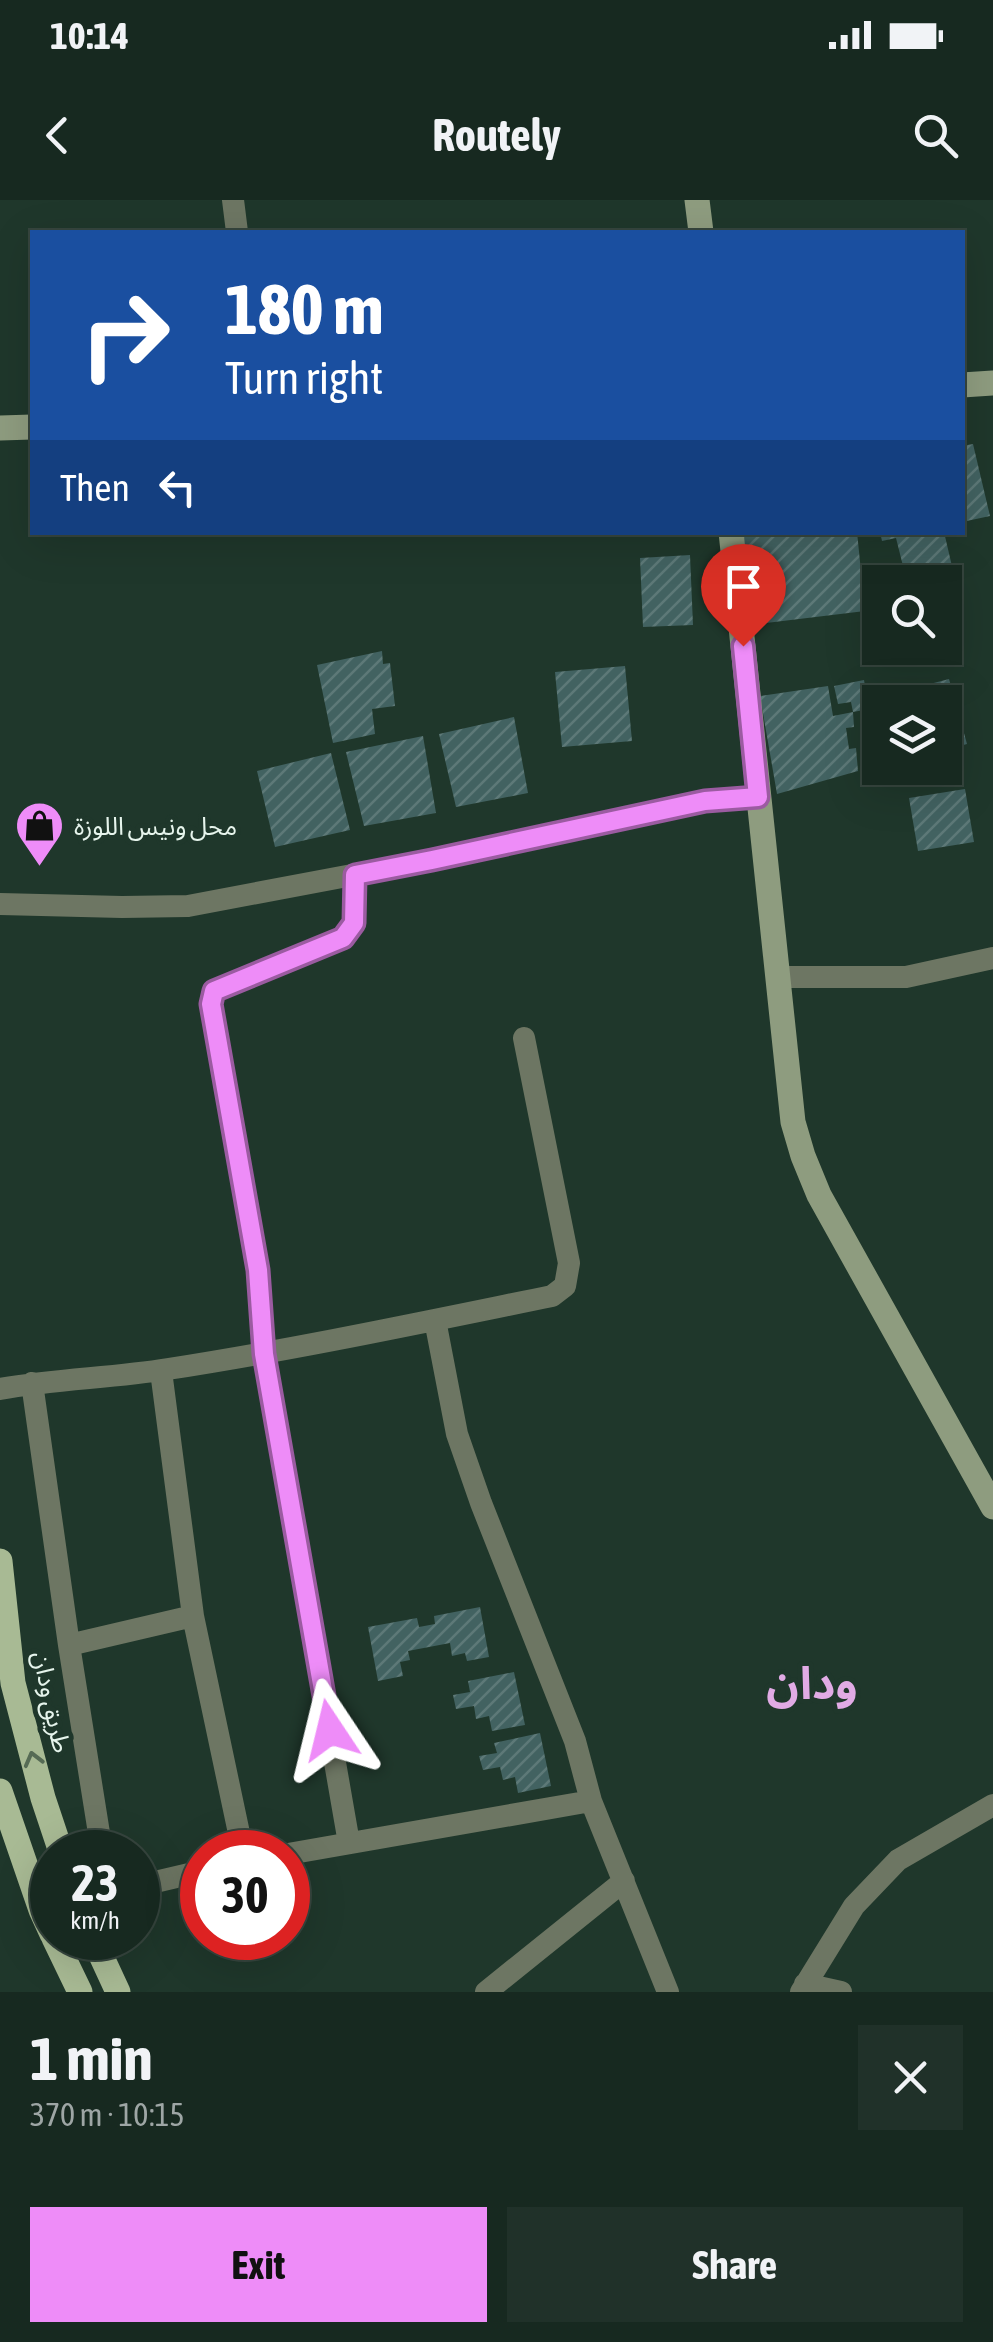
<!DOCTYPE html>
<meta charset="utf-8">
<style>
body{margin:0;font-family:"Asap Condensed","Noto Sans Arabic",sans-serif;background:#203129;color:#f1f3f6;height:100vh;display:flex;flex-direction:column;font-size:38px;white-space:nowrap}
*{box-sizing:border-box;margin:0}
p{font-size:32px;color:#9ea6a5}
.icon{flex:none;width:55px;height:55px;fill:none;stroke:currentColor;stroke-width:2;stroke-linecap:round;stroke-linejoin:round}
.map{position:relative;height:1792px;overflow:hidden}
.side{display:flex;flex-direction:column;background:#172920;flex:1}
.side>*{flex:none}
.hud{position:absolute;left:30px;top:30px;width:935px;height:305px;border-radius:0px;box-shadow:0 10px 40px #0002,0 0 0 2px #36453e;background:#1a4fa0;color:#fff;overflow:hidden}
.fabs{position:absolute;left:862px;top:365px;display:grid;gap:20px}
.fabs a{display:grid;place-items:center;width:100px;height:100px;border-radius:0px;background:#172920;box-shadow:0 10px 40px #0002,0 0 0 2px #36453e;font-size:50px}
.speed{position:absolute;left:30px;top:1630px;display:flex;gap:20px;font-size:50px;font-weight:700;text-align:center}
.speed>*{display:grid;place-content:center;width:130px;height:130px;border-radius:50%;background:#172920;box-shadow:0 10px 40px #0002,0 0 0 2px #36453e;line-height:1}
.speed small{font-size:25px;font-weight:400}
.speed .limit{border:15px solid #d22;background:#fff;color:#111}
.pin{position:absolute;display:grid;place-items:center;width:85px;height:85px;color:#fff;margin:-102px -42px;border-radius:50% 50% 50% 0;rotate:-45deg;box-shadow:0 0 10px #0007}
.pin .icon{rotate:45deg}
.me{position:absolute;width:110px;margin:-55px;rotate:350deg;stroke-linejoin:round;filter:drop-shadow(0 0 8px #0008)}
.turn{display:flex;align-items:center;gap:35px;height:210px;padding:0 30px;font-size:45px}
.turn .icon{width:130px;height:130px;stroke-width:2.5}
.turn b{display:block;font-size:70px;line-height:85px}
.then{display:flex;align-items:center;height:95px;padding:0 30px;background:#0003;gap:20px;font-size:38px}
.round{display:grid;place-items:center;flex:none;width:105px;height:105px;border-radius:0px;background:#203129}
.summary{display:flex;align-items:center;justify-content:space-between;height:170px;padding:0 30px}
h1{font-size:60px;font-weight:700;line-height:75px}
.button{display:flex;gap:20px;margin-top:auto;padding:20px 30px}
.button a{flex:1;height:115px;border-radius:0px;background:#ee8cf8;color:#111;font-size:40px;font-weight:700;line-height:115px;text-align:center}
.button a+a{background:#203129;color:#f1f3f6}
.status{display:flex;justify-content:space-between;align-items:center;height:70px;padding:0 50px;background:#172920;direction:ltr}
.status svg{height:28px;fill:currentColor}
header{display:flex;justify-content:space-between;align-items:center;height:130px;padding:0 30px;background:#172920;font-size:45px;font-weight:700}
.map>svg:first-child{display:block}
.building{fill:url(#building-hatch)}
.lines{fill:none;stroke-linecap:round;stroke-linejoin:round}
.street{stroke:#6d7663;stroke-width:22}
.secondary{stroke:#8e9c7f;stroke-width:25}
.primary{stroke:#a8ba94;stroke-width:25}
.oneway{stroke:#566b55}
.route-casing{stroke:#9b5ba1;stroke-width:25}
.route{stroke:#ee8cf8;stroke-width:18}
.labels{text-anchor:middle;stroke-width:10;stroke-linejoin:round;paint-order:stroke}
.poi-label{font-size:25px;fill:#e6f4ec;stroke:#1f372b;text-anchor:start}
.street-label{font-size:25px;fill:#e6f4ec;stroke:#1f372b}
.town-label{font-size:45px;font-weight:bold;fill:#e1abe5;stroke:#1f372b}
</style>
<div class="status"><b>10:14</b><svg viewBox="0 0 49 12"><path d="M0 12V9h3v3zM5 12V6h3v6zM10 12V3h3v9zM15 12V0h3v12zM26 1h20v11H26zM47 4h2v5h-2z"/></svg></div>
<header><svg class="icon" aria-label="back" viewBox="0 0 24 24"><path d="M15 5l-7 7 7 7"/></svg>Routely<svg class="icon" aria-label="search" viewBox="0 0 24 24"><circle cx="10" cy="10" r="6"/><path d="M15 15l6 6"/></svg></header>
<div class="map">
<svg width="993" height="1792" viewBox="0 0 993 1792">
<defs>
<pattern id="building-hatch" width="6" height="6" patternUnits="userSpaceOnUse" patternTransform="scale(2.5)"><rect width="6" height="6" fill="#426261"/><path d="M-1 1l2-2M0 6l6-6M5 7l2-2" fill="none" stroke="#5d7978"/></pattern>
</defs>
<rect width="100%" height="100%" fill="#1f372b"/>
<!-- building -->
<path class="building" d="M973 244 990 316 962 322V246Z
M742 332H857L865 411 749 425Z
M880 332H944L958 392 945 395V382H880L879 413 871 382 905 374 896 338 882 341Z
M690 355 693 425 643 427 640 358Z
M382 451 383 464 390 463 395 506 372 509 375 534 333 543 317 465Z
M625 466 632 541 562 547 555 472Z
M949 479 967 544 945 550V502H891L888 494 923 483 926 485Z
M864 480 869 509 853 512 851 502 838 504 834 486Z
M828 486 833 516 853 512 854 527 846 528 849 549 856 548 858 571 777 594 760 496Z
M514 517 528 593 456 607 439 534Z
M423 536 436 613 364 626 346 552Z
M331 553 350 630 275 647 257 571Z
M965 589 974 642 918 651 909 598Z
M480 1407 489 1457 467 1461 465 1453 452 1456 450 1443 408 1451 410 1460 400 1462 403 1476 378 1481 368 1427 417 1418 419 1427 435 1424 434 1416Z
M514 1472 525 1525 492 1531 489 1516 476 1519 474 1506 456 1509 453 1495 470 1492 468 1481Z
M540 1533 551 1586 518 1593 515 1577 503 1580 500 1567 483 1570 479 1556 497 1553 494 1543Z"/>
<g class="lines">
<!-- street -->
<path class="street" d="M233 0 237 32
M0 704 122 707 188 706 432 660 705 601 758 597
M777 777H906L993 758
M161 1171 193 1416 243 1652
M32 1183 69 1445 102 1652
M0 1189C56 1179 112 1178 168 1169 297 1149 424 1122 552 1096L565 1086 569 1063 524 838
M69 1445 193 1416
M591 1601 668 1792
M349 1643 264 1154 258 1071 211 804 214 791 343 738 354 723 355 675
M288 1654 591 1601 575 1541 481 1303 457 1234 435 1120
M138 1686 202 1671
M805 1784 841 1792
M486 1792 624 1681
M801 1792 854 1706 898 1660 993 1605"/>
<!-- secondary -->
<path class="secondary" d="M697 0 701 32
M962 185 993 183
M0 228 32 227
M731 332 793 922 803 956 819 995 993 1307"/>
<!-- primary -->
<path class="primary" d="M0 1361 13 1483 43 1598 61 1652
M0 1591 41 1710 52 1734
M54 1738 80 1792
M93 1738 118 1792"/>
</g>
<!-- one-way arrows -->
<defs><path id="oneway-chevron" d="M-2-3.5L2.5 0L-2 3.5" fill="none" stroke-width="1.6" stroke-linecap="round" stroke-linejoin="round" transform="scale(2.5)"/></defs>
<use class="oneway" href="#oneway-chevron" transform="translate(33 1559) rotate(-105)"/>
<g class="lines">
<defs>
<path id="route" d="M330 1530 264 1154 258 1070 211 804 214 791 343 738 354 723 355 675 432 660 705 601 758 597 743 446"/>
</defs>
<!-- route casing -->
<use href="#route" class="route-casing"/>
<!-- route -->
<use href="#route" class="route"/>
</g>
<!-- icons -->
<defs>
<symbol id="shop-pin" viewBox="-11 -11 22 30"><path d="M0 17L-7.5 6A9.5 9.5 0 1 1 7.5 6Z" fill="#ee8cf8" stroke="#1f372b"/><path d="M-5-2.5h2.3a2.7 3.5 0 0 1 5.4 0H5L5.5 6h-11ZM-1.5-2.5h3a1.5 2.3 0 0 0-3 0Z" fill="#111"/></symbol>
</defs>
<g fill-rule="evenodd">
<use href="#shop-pin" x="12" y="598" width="55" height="75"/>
</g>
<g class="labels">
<!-- poi labels -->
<g class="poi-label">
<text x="74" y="635">محل ونيس اللوزة</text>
</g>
<!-- street labels -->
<g class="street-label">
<text transform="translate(52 1502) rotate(78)" y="9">طريق ودان</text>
</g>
<!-- town labels -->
<g class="town-label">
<text x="812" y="1499">ودان</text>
</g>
</g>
</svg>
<div class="fabs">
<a><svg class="icon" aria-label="search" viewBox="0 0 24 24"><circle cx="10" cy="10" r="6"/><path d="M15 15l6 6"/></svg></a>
<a><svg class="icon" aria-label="layers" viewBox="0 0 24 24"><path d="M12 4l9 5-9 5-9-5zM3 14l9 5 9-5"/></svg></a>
</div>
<div class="speed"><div>23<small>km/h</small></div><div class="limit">30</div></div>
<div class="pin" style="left:743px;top:446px;background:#d93025"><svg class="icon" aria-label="arrive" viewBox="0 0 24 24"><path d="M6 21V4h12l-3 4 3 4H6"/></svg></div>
<svg class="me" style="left:330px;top:1530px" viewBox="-20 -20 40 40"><path d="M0-17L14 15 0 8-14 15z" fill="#ee8cf8" stroke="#fff" stroke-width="4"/></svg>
<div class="hud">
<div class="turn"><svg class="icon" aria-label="right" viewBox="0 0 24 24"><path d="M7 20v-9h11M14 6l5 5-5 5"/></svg><div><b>180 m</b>Turn right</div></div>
<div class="then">Then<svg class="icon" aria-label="left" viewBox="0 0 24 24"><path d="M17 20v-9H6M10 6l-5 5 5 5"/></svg></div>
</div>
</div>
<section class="side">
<div class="summary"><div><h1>1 min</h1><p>370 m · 10:15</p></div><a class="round"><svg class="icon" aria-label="close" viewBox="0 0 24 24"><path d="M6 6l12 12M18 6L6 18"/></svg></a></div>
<div class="button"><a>Exit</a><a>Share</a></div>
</section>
